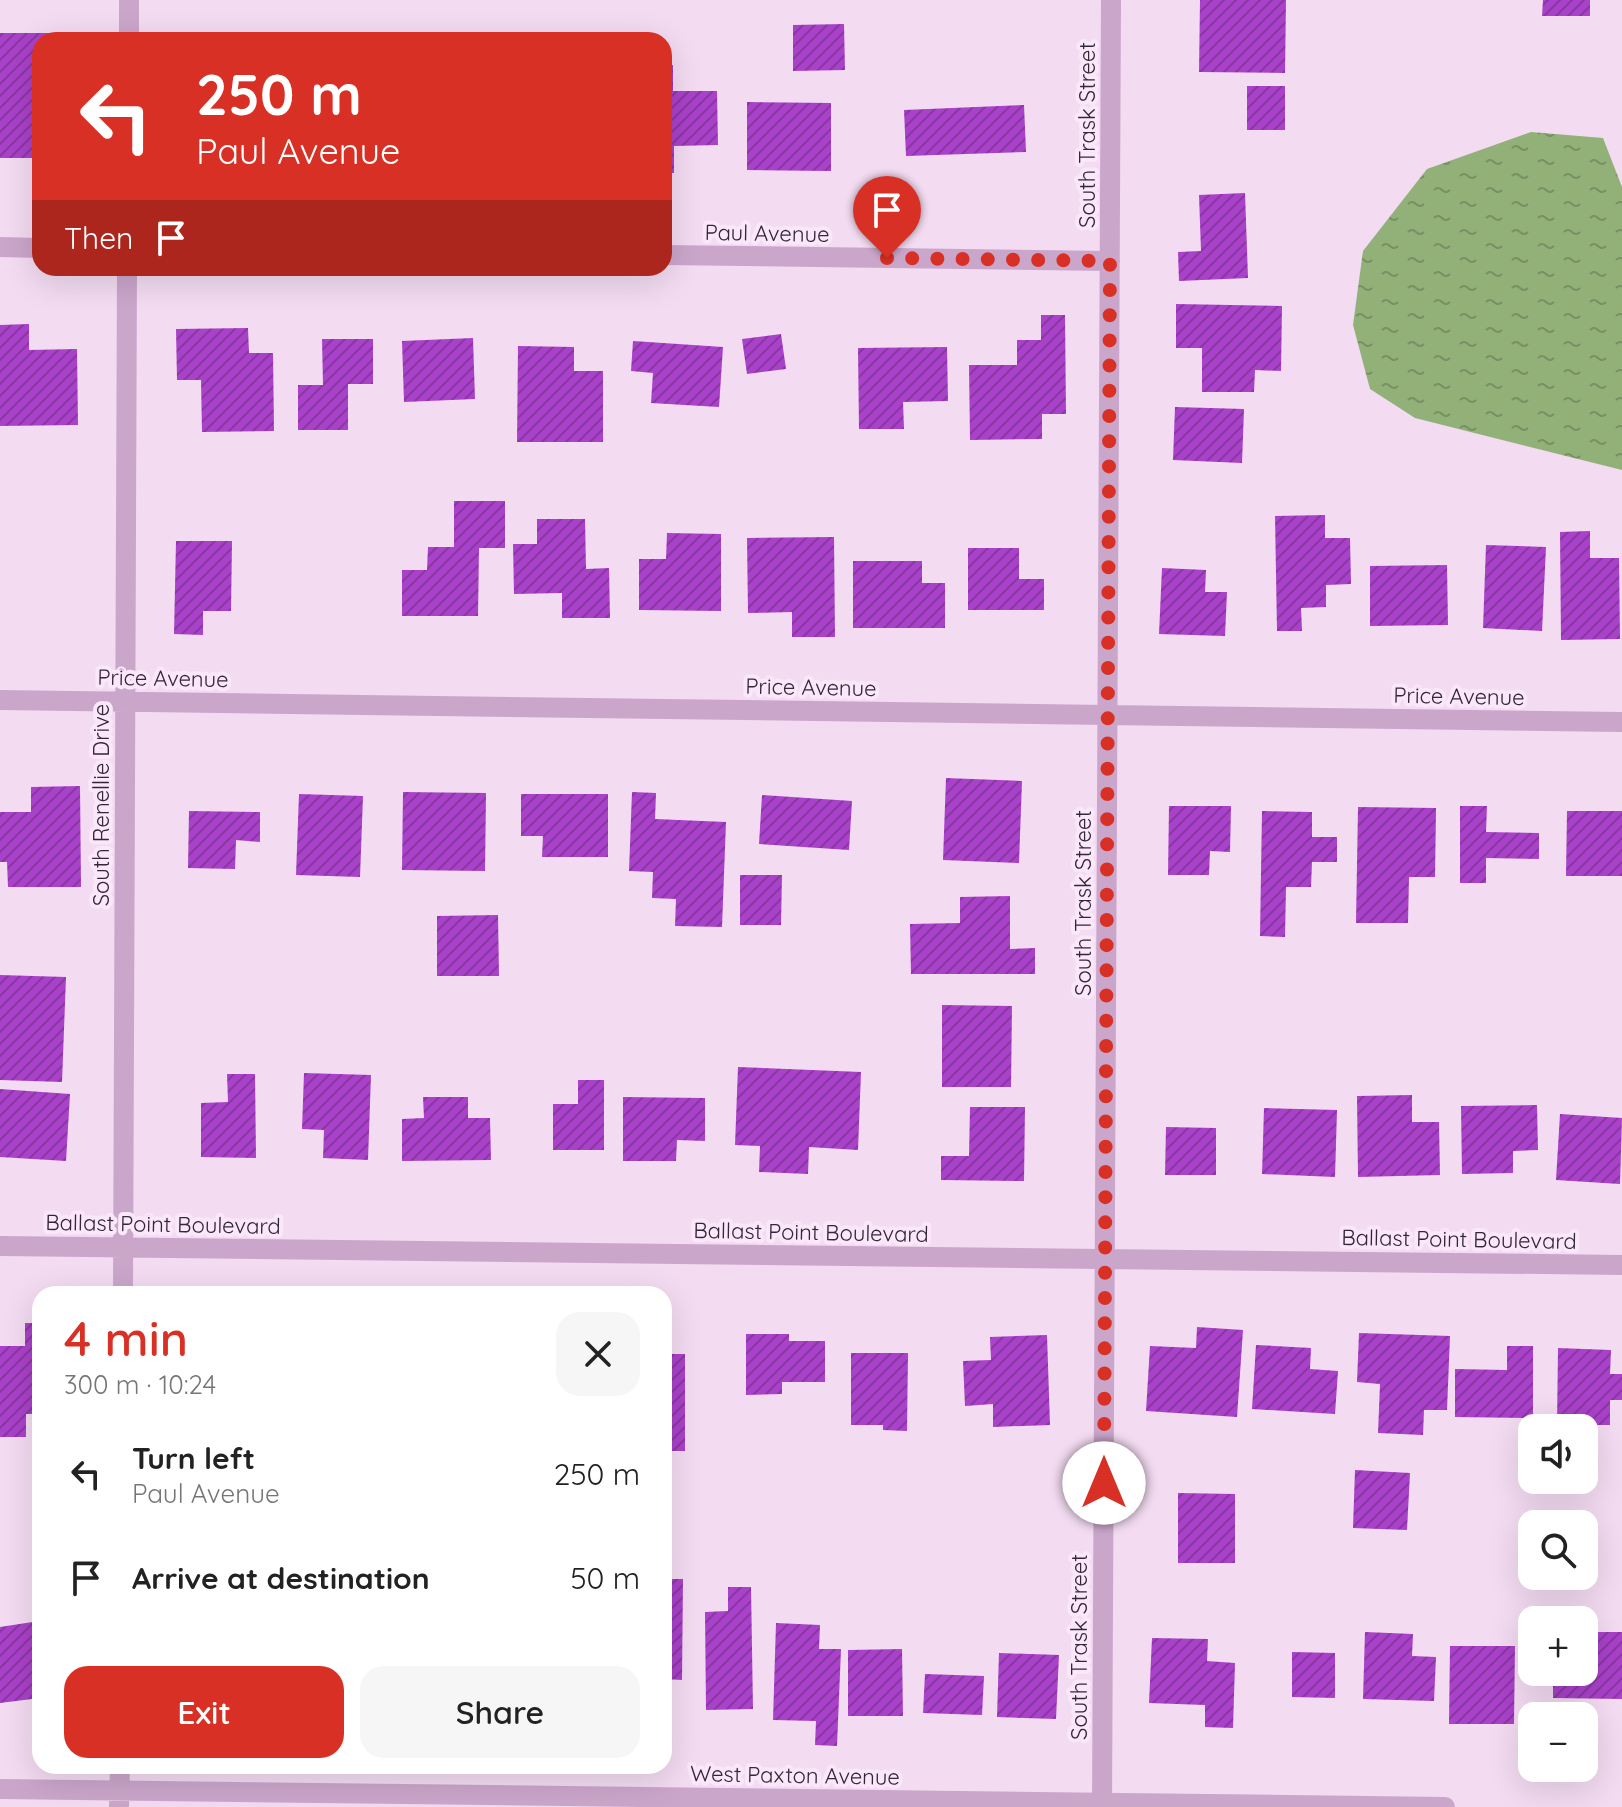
<!DOCTYPE html>
<meta charset="utf-8">
<style>
body{margin:0;font-family:Quicksand,sans-serif;background:#f6f6f6;color:#222;height:100vh;display:flex;flex-direction:column;font-size:30px;white-space:nowrap}
*{box-sizing:border-box;margin:0}
p{font-size:26px;color:#767676}
.icon{flex:none;width:44px;height:44px;fill:none;stroke:currentColor;stroke-width:2;stroke-linecap:round;stroke-linejoin:round}
.map{position:relative;flex:1;overflow:hidden}
.side{position:absolute;left:32px;top:1286px;width:640px;height:488px;display:flex;flex-direction:column;background:#fff;border-radius:24px;box-shadow:0 8px 32px #0002}
.side>*{flex:none}
.hud{position:absolute;left:32px;top:32px;width:640px;height:244px;border-radius:24px;box-shadow:0 8px 32px #0002;background:#d93025;color:#fff;overflow:hidden}
.fabs{position:absolute;left:1518px;top:1414px;display:grid;gap:16px}
.fabs a{display:grid;place-items:center;width:80px;height:80px;border-radius:16px;background:#fff;box-shadow:0 8px 32px #0002;font-size:40px}
.pin{position:absolute;display:grid;place-items:center;width:68px;height:68px;color:#fff;margin:-82px -34px;border-radius:50% 50% 50% 0;rotate:-45deg;box-shadow:0 0 8px #0007}
.pin .icon{rotate:45deg}
.me{position:absolute;width:88px;margin:-44px;rotate:0deg;stroke-linejoin:round;filter:drop-shadow(0 0 6px #0008)}
.turn{display:flex;align-items:center;gap:28px;height:168px;padding:0 32px;font-size:36px}
.turn .icon{width:104px;height:104px;stroke-width:2.5}
.turn b{display:block;font-size:56px;line-height:68px}
.then{display:flex;align-items:center;height:76px;padding:0 32px;background:#0003;gap:16px;font-size:30px}
.round{display:grid;place-items:center;flex:none;width:84px;height:84px;border-radius:24px;background:#f6f6f6}
.overview{display:flex;align-items:center;justify-content:space-between;height:136px;padding:0 32px}
h1{font-size:48px;font-weight:600;line-height:60px;color:#d93025}
.action{display:flex;gap:16px;margin-top:auto;padding:16px 32px}
.action a{flex:1;height:92px;border-radius:24px;background:#d93025;color:#fff;font-size:32px;font-weight:600;line-height:92px;text-align:center}
.action a+a{background:#f6f6f6;color:#222}
ul{padding:0;list-style:none}
li{display:flex;align-items:center;gap:24px;height:104px;padding:0 32px}
li div{flex:1}
li b{display:block;font-size:30px}
li em{font-style:normal}
.map>svg:first-child{display:block}
.water{fill:url(#water-ripples)}
.building{fill:url(#building-hatch)}
.lines{fill:none;stroke-linecap:round;stroke-linejoin:round}
.minor{stroke:#caa6cb;stroke-width:20}
.route{stroke:#d93025;stroke-width:14;stroke-dasharray:0 25.2}
.labels{text-anchor:middle;stroke-width:8;stroke-linejoin:round;paint-order:stroke}
.street-label{font-size:22px;fill:#342737;stroke:#fae7f9}
</style>
<div class="map">
<svg width="1622" height="1807" viewBox="0 0 1622 1807">
<defs>
<pattern id="water-ripples" width="26" height="14" patternUnits="userSpaceOnUse" patternTransform="scale(2)"><rect width="26" height="14" fill="#91b179"/><path d="M2 4q2-2 4 0t4 0M15 11q2-2 4 0t4 0" fill="none" stroke="#779064"/></pattern>
<pattern id="building-hatch" width="6" height="6" patternUnits="userSpaceOnUse" patternTransform="scale(2)"><rect width="6" height="6" fill="#aa41ca"/><path d="M-1 1l2-2M0 6l6-6M5 7l2-2" fill="none" stroke="#8b36a5"/></pattern>
</defs>
<rect width="100%" height="100%" fill="#f3dbf1"/>
<!-- water -->
<path class="water" d="M1531 132 1603 138 1622 187V470L1415 418 1370 389 1353 325 1363 251 1427 169Z"/>
<!-- building -->
<path class="building" d="M1200 0H1286L1285 73 1199 72Z
M1543 0H1590V16H1542Z
M844 24 845 70 793 71V25Z
M0 33H80V40H40V158H0Z
M664 65H673V91H717L718 145 674 146V173H664Z
M1247 86H1285V130H1247Z
M747 102 831 103V171L747 170Z
M1024 105 1026 152 906 156 904 110Z
M1245 193 1248 278 1179 281 1178 252 1201 251 1199 195Z
M1176 304 1282 306 1281 371 1255 370 1254 392H1202V348H1176Z
M1041 315H1065L1066 414H1042V439L970 440 969 365H1017V340H1041Z
M29 324V350L77 349 78 425 0 426V325Z
M248 328 249 353H273L274 431 202 432 201 380H177L176 329Z
M781 334 786 369 747 374 742 339Z
M473 338 475 399 404 402 402 341Z
M322 339H373V384H348V430H298V385H323Z
M633 341 723 347 719 407 651 403 653 373 631 371Z
M518 346 574 347V371H603V442H517Z
M947 347 948 401 903 402 904 429H859L858 348Z
M1175 407 1244 409 1242 463 1173 460Z
M454 501H505V548H479L478 616H402V570H427L428 547H454Z
M1325 515V538H1350L1351 584 1326 585V607L1301 608 1302 631H1277L1275 516Z
M537 519H585L586 569 609 568 610 618H562V593L514 594 513 544H537Z
M1590 531V558H1619L1620 639 1561 640 1560 532Z
M667 533 721 534V611L639 610V559H666Z
M834 537 835 637H792V612L748 613 747 538Z
M176 541H232L231 611H203V635L174 634Z
M1486 545 1546 547 1542 631 1483 628Z
M968 548H1019V579H1044V610H968Z
M853 561H922V583H945V628H853Z
M1447 565 1448 625 1370 626V566Z
M1162 568 1206 570 1205 592H1227L1225 636 1159 634Z
M946 778 1022 781 1019 863 943 860Z
M80 786 81 887H8L7 862H0V812H31V787Z
M403 792 486 793 485 871 402 870Z
M632 792 656 793 655 819 726 822 722 927 675 926 676 899 652 898 653 872 629 871Z
M299 794 363 796 360 877 296 875Z
M521 794H608V857H542L543 836H521Z
M762 795 852 801 849 850 759 844Z
M1169 806H1231L1230 852 1210 851 1209 875H1168Z
M1460 806H1487L1486 832 1539 833V859L1486 858V883H1460Z
M1358 807 1436 808 1435 877H1409L1408 923H1356Z
M189 811 260 812V842L236 840 235 869 188 868Z
M1262 811 1312 812V837H1337V862H1312L1311 887H1286L1285 937 1260 936Z
M1567 811H1622V876H1566Z
M740 875H782L781 925H740Z
M1010 896V949L1035 948V974H911L910 924 960 923V897Z
M498 915 499 976H437V916Z
M0 975 66 977 62 1082 0 1080Z
M942 1005 1012 1006 1011 1087H942Z
M738 1067 861 1072 858 1150 809 1147 808 1174 759 1172 760 1146 735 1145Z
M304 1073 371 1075 368 1160 323 1158 324 1130 302 1129Z
M227 1074H255L256 1158 201 1157V1103L228 1102Z
M578 1080H604V1150H553V1104H578Z
M0 1089 70 1094 66 1161 0 1157Z
M1412 1095V1122H1439L1440 1175 1358 1177 1357 1096Z
M423 1097H468V1118H490L491 1160 402 1161V1119L424 1118Z
M623 1097 705 1098V1141L677 1140 676 1161H623Z
M1537 1105 1538 1150 1513 1151V1173L1462 1174 1461 1106Z
M970 1107H1025L1024 1181 941 1180V1156H969Z
M1264 1108 1337 1110 1335 1177 1262 1174Z
M1560 1114 1622 1118 1620 1184 1556 1180Z
M1166 1127 1216 1128V1175H1165Z
M25 1323H40V1414H26V1437H0V1346H25Z
M1197 1327 1243 1330 1237 1417 1146 1411 1150 1346 1196 1348Z
M1359 1333 1450 1336 1447 1410H1424L1423 1435 1378 1433 1380 1384 1357 1382Z
M746 1334H789V1341H825V1382H782V1394L746 1395Z
M1047 1335 1050 1425 993 1427V1404L965 1406 963 1361 991 1360 990 1337Z
M1256 1345 1311 1348 1310 1369 1338 1371 1335 1414 1252 1409Z
M1507 1346H1533V1418L1455 1417V1369L1507 1370Z
M1558 1348 1611 1350 1610 1374H1622V1400H1610V1425H1557Z
M851 1353H908L907 1431 883 1430V1425H851Z
M664 1354H685V1451H664Z
M1355 1470 1410 1473 1407 1530 1353 1528Z
M1178 1493 1235 1494V1563H1178Z
M664 1579H683L682 1680 664 1679Z
M728 1587H751L753 1709 706 1710 705 1612 728 1611Z
M39 1621 40 1698 0 1703V1627Z
M776 1623 820 1625 819 1649H841L837 1746 815 1745 816 1721 773 1720Z
M1365 1632 1413 1634 1412 1656 1436 1657 1434 1701 1363 1699Z
M1584 1632H1622V1699L1553 1698V1672H1584Z
M1152 1638 1208 1639 1207 1661 1235 1663 1233 1728 1205 1727V1705L1149 1703Z
M1450 1646H1515L1514 1724H1449Z
M902 1649 903 1716H848V1650Z
M1292 1652 1335 1653V1698L1292 1697Z
M999 1653 1059 1655 1056 1719 997 1717Z
M925 1674 984 1676 982 1715 923 1713Z"/>
<g class="lines">
<!-- minor -->
<path class="minor" d="M129 40V0
M0 247 40 248
M664 255 1110 261
M0 700 1622 722
M0 1246 1622 1265
M123 1294 127 268
M0 1789 1445 1807
M119 1807 120 1766
M1102 1807 1111 0"/>
</g>
<g class="lines">
<!-- route -->
<path class="route" d="M887 258 1110 261 1104 1483"/>
</g>
<g class="labels">
<!-- street labels -->
<g class="street-label">
<text transform="translate(1087 135) rotate(-90)" y="8">South Trask Street</text>
<text transform="translate(767 233) rotate(1)" y="8">Paul Avenue</text>
<text transform="translate(163 678) rotate(1)" y="8">Price Avenue</text>
<text transform="translate(811 687) rotate(1)" y="8">Price Avenue</text>
<text transform="translate(1459 696) rotate(1)" y="8">Price Avenue</text>
<text transform="translate(101 805) rotate(-90)" y="8">South Renellie Drive</text>
<text transform="translate(1083 903) rotate(-90)" y="8">South Trask Street</text>
<text transform="translate(163 1224) rotate(1)" y="8">Ballast Point Boulevard</text>
<text transform="translate(811 1232) rotate(1)" y="8">Ballast Point Boulevard</text>
<text transform="translate(1459 1239) rotate(1)" y="8">Ballast Point Boulevard</text>
<text transform="translate(1079 1647) rotate(-90)" y="8">South Trask Street</text>
<text transform="translate(795 1775) rotate(1)" y="8">West Paxton Avenue</text>
</g>
</g>
</svg>
<div class="fabs">
<a><svg class="icon" aria-label="sound" viewBox="0 0 24 24"><path d="M4 9h4l5-4v14l-5-4H4zM17 9q2 3 0 6"/></svg></a>
<a><svg class="icon" aria-label="search" viewBox="0 0 24 24"><circle cx="10" cy="10" r="6"/><path d="M15 15l6 6"/></svg></a>
<a>+</a>
<a>−</a>
</div>
<div class="pin" style="left:887px;top:258px;background:#d93025"><svg class="icon" aria-label="arrive" viewBox="0 0 24 24"><path d="M6 21V4h12l-3 4 3 4H6"/></svg></div>
<svg class="me" style="left:1104px;top:1483px" viewBox="-20 -20 40 40"><circle r="19" fill="#fff"/><path d="M0-13L10 11 0 6-10 11z" fill="#d93025"/></svg>
<div class="hud">
<div class="turn"><svg class="icon" aria-label="left" viewBox="0 0 24 24"><path d="M17 20v-9H6M10 6l-5 5 5 5"/></svg><div><b>250 m</b>Paul Avenue</div></div>
<div class="then">Then<svg class="icon" aria-label="arrive" viewBox="0 0 24 24"><path d="M6 21V4h12l-3 4 3 4H6"/></svg></div>
</div>
<section class="side">
<div class="overview"><div><h1>4 min</h1><p>300 m · 10:24</p></div><a class="round"><svg class="icon" aria-label="close" viewBox="0 0 24 24"><path d="M6 6l12 12M18 6L6 18"/></svg></a></div>
<ul>
<li><svg class="icon" aria-label="left" viewBox="0 0 24 24"><path d="M17 20v-9H6M10 6l-5 5 5 5"/></svg><div><b>Turn left</b><p>Paul Avenue</p></div><em>250 m</em></li>
<li><svg class="icon" aria-label="arrive" viewBox="0 0 24 24"><path d="M6 21V4h12l-3 4 3 4H6"/></svg><div><b>Arrive at destination</b></div><em>50 m</em></li>
</ul>
<div class="action"><a>Exit</a><a>Share</a></div>
</section>
</div>
